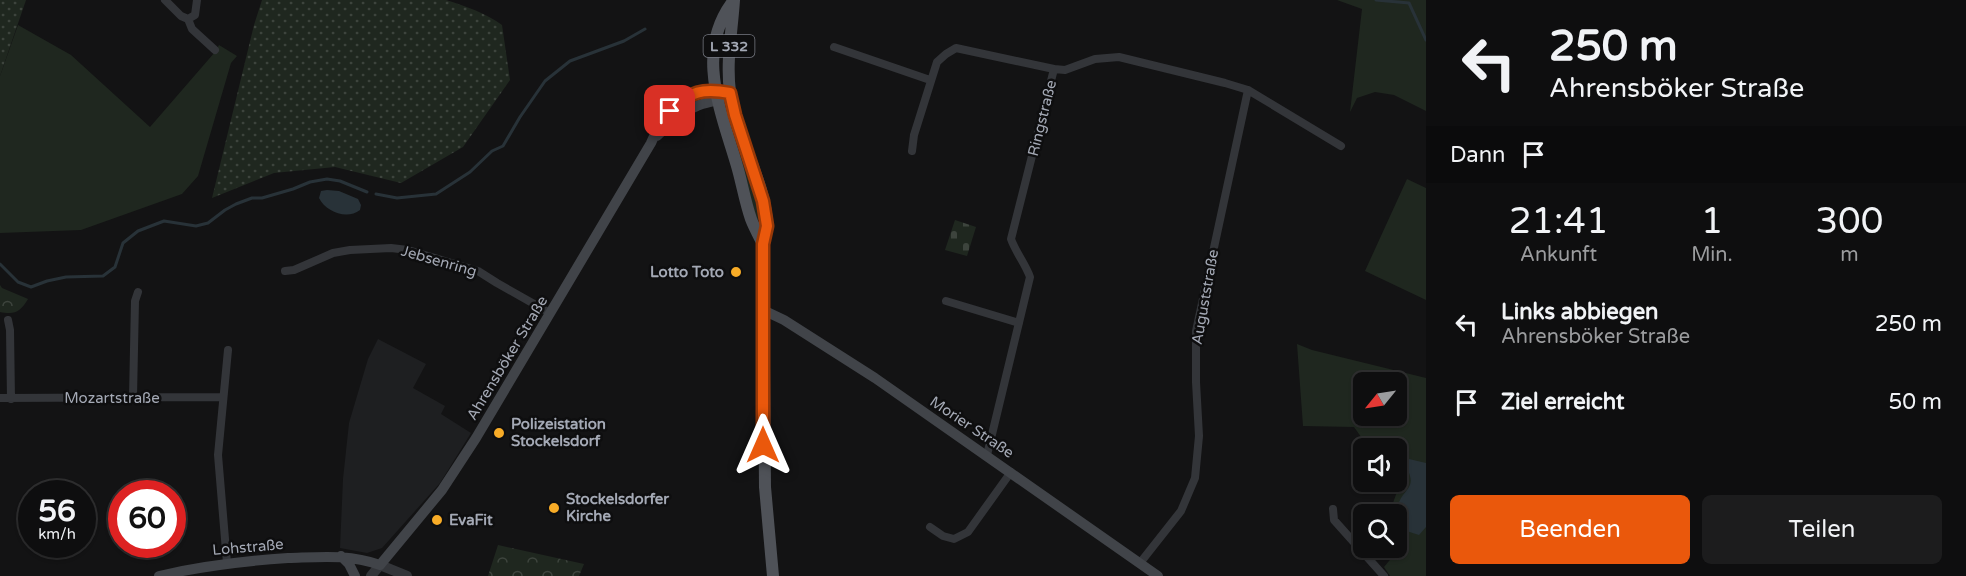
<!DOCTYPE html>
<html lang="de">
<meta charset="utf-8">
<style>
body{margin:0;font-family:"Varela Round",sans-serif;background:#1c1c1d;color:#f1f3f6;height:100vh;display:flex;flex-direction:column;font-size:22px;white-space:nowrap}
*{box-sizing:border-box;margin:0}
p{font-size:20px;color:#9b9c9e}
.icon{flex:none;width:33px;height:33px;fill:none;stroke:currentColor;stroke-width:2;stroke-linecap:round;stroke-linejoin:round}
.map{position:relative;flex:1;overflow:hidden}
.sheet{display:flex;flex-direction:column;background:#0e0e0f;width:540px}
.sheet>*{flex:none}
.banner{background:#0e0e0f;color:#f1f3f6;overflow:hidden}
.needle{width:39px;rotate:240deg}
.fabs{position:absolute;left:1353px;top:372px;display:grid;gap:12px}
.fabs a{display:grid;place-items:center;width:54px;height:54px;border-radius:9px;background:#0e0e0f;box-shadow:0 2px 4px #0004,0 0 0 2px #2e2e2f;font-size:30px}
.speed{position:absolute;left:18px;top:480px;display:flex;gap:12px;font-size:30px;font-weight:700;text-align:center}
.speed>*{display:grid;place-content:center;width:78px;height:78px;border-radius:50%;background:#0e0e0f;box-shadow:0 2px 4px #0004,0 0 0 2px #2e2e2f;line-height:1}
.speed small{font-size:15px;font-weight:400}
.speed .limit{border:9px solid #d22;background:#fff;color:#111}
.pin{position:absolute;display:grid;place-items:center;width:51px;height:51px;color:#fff;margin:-26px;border-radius:12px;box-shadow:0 3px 9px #0006}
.me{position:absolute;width:66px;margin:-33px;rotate:0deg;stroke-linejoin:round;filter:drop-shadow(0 0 4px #0008)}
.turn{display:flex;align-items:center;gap:21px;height:126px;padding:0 24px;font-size:27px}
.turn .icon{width:78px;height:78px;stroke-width:2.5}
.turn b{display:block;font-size:42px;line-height:51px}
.then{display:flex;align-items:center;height:57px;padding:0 24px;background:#0003;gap:12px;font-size:22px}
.eta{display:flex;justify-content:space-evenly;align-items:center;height:102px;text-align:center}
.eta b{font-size:36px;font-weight:600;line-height:42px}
.primary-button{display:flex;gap:12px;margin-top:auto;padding:12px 24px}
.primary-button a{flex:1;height:69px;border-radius:9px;background:#ea580c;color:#fff;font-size:24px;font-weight:600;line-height:69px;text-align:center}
.primary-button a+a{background:#1c1c1d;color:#f1f3f6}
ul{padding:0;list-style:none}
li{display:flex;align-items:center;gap:18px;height:78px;padding:0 24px}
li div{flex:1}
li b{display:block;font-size:22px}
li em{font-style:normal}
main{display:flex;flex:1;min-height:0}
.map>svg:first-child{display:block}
.built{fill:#1e1f21}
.grass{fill:#1f271f;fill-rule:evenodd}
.forest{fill:url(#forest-crowns)}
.cemetery{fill:url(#cemetery-stones)}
.garden{fill:url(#garden-dots)}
.water{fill:#283238}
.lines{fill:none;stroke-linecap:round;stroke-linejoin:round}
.stream{stroke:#283238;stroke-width:3}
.minor{stroke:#333539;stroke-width:8}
.tertiary{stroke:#333539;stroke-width:10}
.secondary{stroke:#414449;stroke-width:10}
.primary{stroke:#4f5258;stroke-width:12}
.route-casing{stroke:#983908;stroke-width:15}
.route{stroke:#ea580c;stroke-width:10}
.poi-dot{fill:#f8ac27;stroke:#0e0e0f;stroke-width:2}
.labels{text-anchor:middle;stroke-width:5;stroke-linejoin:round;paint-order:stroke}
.shield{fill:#0e0e0f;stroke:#777a83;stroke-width:1.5}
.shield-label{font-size:14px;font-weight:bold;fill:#a4a9b5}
.street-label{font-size:15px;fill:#a4a9b5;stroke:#0e0e0f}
.poi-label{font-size:15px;font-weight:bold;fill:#a4a9b5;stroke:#0e0e0f;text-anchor:start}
</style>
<main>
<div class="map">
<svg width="1426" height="576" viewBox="0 0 1426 576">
<defs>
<pattern id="forest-crowns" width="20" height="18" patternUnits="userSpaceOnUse" patternTransform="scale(1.5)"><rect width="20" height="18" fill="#1f271f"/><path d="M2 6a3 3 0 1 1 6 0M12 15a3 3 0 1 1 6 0" fill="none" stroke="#3d443d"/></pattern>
<pattern id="cemetery-stones" width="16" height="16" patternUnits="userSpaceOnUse" patternTransform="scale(1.5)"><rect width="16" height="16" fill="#1f271f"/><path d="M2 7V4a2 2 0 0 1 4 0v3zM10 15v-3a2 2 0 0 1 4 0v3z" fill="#3d443d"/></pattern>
<pattern id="garden-dots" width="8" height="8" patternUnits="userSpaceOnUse" patternTransform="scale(1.5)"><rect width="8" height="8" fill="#1f271f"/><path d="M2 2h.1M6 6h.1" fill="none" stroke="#3d443d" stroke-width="1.8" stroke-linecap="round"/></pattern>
</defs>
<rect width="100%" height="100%" fill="#131314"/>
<!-- built -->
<path class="built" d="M378 339 426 364 413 388 445 406 441 414 471 433 440 483 382 548 367 553 340 548 343 479 349 423 368 359Z"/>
<!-- grass -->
<path class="grass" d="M1337 0H1426V111L1394 95 1375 92 1357 98 1350 112 1362 9Z
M18 25 71 55 150 127 215 52 219 45 237 56 231 63 198 176 182 194 81 230 0 233V76Z
M729 120 756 202 760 221 756 218Z
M1407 179 1426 188V300L1365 271Z
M1297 344 1312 350 1426 378V576H1390L1384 567 1399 549 1397 546 1396 514H1389L1398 489 1393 482H1396V448H1369L1354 427 1303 426ZM1364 382H1396V416H1364Z"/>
<!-- forest -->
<path class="forest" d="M0 285 2 288 28 299C20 312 15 315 0 312Z
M498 545 584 564 579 576H488Z"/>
<!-- cemetery -->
<path class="cemetery" d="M955 220 976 227 967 256 945 250Z"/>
<!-- garden -->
<path class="garden" d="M0 0H26L0 76Z
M262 0H446C465 6 486 13 502 25L510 80 463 147 401 183 335 167 274 173 212 198 254 25Z"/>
<!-- water -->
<path class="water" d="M327 190 339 191 358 199 361 205 360 210C347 220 326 212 319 198L321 191Z
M1409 459 1426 463V527L1419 535 1397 528 1396 514H1394C1397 509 1399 500 1403 495 1414 482 1412 480 1405 463Z"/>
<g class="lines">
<!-- stream -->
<path class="stream" d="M1376 0 1409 3 1426 40
M376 194 397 198 436 194 470 172 492 151 503 146 520 117 545 81 570 61 624 41 645 29
M0 264 18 282 31 287 47 281 66 277 103 276 115 267 123 243 138 231 164 221 196 226 208 223 225 210 236 204 252 198H262L293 189 310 182 327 179 340 181 367 192"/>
<!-- minor -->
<path class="minor" d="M165 0 181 16 188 19 195 15 197 0
M188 19 192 29 215 50
M834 47 930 80
M912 151 914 135 937 62 946 54 956 48 1054 69 1065 70 1095 59 1119 57 1225 83 1248 90 1341 146
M285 271 294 270 333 253 350 250 391 248 408 250 478 271 497 283 550 313
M946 301 1019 323
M8 320 10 330 11 399
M133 397 135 301 138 292
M0 398 223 397
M987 455 1030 277C1025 263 1016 253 1011 239L1054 69
M1333 509 1334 520 1384 576
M930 527 943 536 954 539 968 532 1011 472
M227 563 218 455 228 350
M1140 563 1181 511 1195 478 1199 436 1196 382V331L1248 90"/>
<!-- tertiary -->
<path class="tertiary" d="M371 576 380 565 407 576"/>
<!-- secondary -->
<path class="secondary" d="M657 136C668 125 682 112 697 106 706 102 716 102 725 97
M765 311 784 320 875 378 1158 576
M341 556 349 564 355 576
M159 576C202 566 244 561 288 558 322 557 348 554 380 565L442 490 476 438 651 143C664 111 686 84 724 92"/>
<!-- primary -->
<path class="primary" d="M734 0C732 31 726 61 730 92 735 135 767 184 767 226 767 231 765 238 763 244L765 487 773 576
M734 0C694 51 721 111 737 166 742 183 745 202 751 219 754 227 759 236 763 244"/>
</g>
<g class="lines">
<defs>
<path id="route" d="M670 111C690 91 703 88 730 93L735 115 763 201 767 226 763 244V445"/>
</defs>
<!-- route casing -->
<use href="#route" class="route-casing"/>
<!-- route -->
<use href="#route" class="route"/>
</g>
<!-- markers -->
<g class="poi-dot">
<circle cx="736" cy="272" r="6"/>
<circle cx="499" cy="433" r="6"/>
<circle cx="554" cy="508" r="6"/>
<circle cx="437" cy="520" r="6"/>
</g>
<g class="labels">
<!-- shield labels -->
<rect class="shield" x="703.5" y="35" width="51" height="22" rx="4.5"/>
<g class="shield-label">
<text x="729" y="51">L 332</text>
</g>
<!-- street labels -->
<g class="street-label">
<text transform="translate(1042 118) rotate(-76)" y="5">Ringstraße</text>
<text transform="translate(439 261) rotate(16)" y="5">Jebsenring</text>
<text transform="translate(1205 297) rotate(-80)" y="5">Auguststraße</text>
<text transform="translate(507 358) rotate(-59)" y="5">Ahrensböker Straße</text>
<text x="112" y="403">Mozartstraße</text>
<text transform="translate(972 427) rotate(34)" y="5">Morier Straße</text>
<text transform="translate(248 547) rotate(-5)" y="5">Lohstraße</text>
</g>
<!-- poi labels -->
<g class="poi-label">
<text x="724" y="277" text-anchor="end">Lotto Toto</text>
<text x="511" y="429">Polizeistation<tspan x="511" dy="17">Stockelsdorf</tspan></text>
<text x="566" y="504">Stockelsdorfer<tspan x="566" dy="17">Kirche</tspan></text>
<text x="449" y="525">EvaFit</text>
</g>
</g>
</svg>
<div class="fabs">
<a><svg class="needle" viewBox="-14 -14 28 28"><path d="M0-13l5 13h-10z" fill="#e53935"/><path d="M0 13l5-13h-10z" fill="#9b9c9e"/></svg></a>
<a><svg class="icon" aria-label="sound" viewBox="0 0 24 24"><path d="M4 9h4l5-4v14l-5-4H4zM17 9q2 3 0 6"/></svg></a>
<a><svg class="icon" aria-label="search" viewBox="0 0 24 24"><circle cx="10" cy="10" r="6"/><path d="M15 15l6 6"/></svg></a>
</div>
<div class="speed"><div>56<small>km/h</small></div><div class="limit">60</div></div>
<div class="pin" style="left:670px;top:111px;background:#d93025"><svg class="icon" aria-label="arrive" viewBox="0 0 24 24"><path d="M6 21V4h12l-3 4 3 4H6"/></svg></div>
<svg class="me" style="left:763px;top:445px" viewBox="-20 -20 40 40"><path d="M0-17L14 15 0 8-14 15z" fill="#ea580c" stroke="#fff" stroke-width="4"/></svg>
</div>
<section class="sheet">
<div class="banner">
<div class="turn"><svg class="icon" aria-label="left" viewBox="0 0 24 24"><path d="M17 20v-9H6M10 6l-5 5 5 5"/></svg><div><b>250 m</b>Ahrensböker Straße</div></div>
<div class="then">Dann<svg class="icon" aria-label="arrive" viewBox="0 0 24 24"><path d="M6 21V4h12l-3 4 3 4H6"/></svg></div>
</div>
<div class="eta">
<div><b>21:41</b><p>Ankunft</p></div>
<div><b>1</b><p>Min.</p></div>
<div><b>300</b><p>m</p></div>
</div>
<ul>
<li><svg class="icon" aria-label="left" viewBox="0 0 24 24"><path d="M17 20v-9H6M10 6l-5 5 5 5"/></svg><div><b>Links abbiegen</b><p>Ahrensböker Straße</p></div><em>250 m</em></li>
<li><svg class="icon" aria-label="arrive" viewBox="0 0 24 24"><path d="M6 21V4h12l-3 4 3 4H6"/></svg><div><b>Ziel erreicht</b></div><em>50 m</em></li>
</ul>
<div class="primary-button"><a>Beenden</a><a>Teilen</a></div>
</section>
</main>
